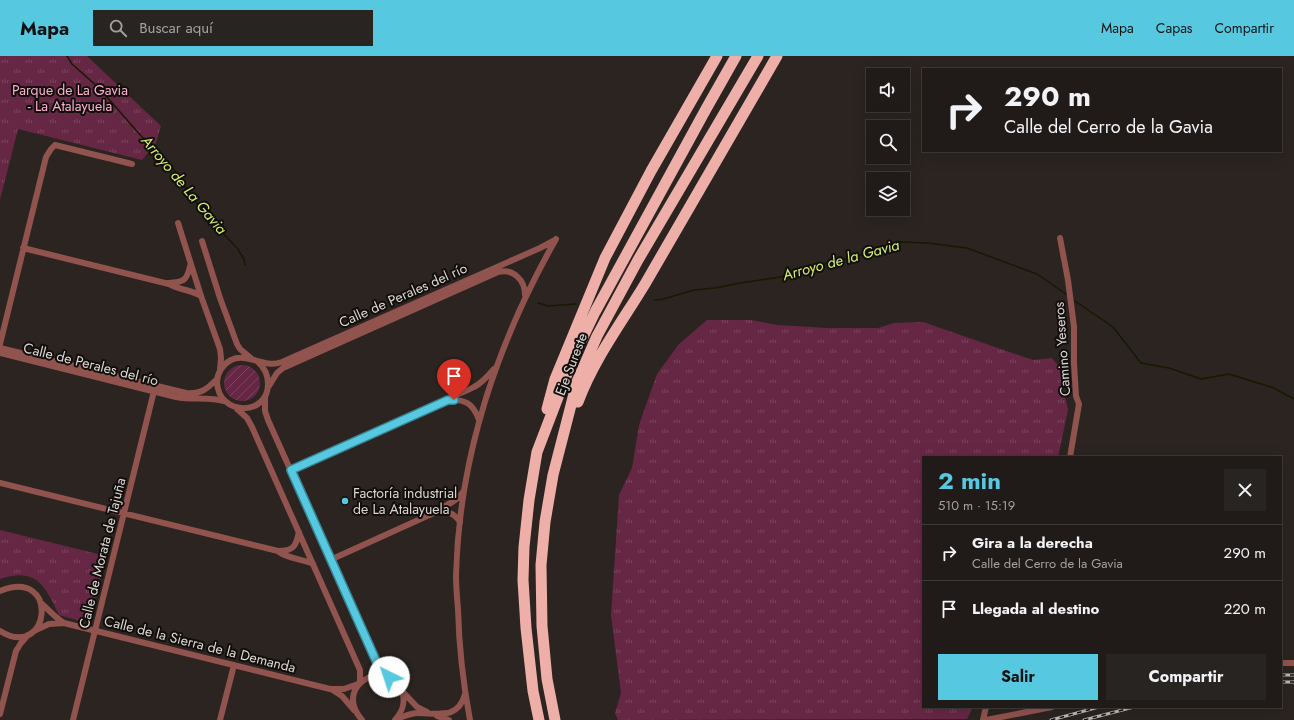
<!DOCTYPE html>
<html lang="es">
<meta charset="utf-8">
<style>
body{margin:0;font-family:Jost,sans-serif;background:#282421;color:#f1f3f6;height:100vh;display:flex;flex-direction:column;font-size:15px;white-space:nowrap}
*{box-sizing:border-box;margin:0}
p{font-size:13px;color:#a2a1a2}
.icon{flex:none;width:22px;height:22px;fill:none;stroke:currentColor;stroke-width:2;stroke-linecap:round;stroke-linejoin:round}
.map{position:relative;flex:1;overflow:hidden}
.sheet{position:absolute;left:922px;top:400px;width:360px;height:252px;display:flex;flex-direction:column;background:#201b18;border-radius:0px;box-shadow:0 4px 16px #0002,0 0 0 1px #3d3937}
.sheet>*{flex:none}
.guide{position:absolute;left:922px;top:12px;width:360px;height:84px;border-radius:0px;box-shadow:0 4px 16px #0002,0 0 0 1px #3d3937;background:#201b18;color:#f1f3f6;overflow:hidden}
.tools{position:absolute;left:866px;top:12px;display:grid;gap:8px}
.tools a{display:grid;place-items:center;width:44px;height:44px;border-radius:0px;background:#201b18;box-shadow:0 4px 16px #0002,0 0 0 1px #3d3937;font-size:20px}
.pin{position:absolute;display:grid;place-items:center;width:34px;height:34px;color:#fff;margin:-41px -17px;border-radius:50% 50% 50% 0;rotate:-45deg;box-shadow:0 0 4px #0007}
.pin .icon{rotate:45deg}
.me{position:absolute;width:44px;margin:-22px;rotate:319deg;stroke-linejoin:round;filter:drop-shadow(0 0 3px #0008)}
.turn{display:flex;align-items:center;gap:14px;height:84px;padding:0 16px;font-size:18px}
.turn .icon{width:52px;height:52px;stroke-width:2.5}
.turn b{display:block;font-size:28px;line-height:34px}
.round{display:grid;place-items:center;flex:none;width:42px;height:42px;border-radius:0px;background:#282421}
.summary{display:flex;align-items:center;justify-content:space-between;height:68px;padding:0 16px}
h1{font-size:24px;font-weight:700;line-height:30px;color:#56c9e0}
.button{display:flex;gap:8px;margin-top:auto;padding:8px 16px}
.button a{flex:1;height:46px;border-radius:0px;background:#56c9e0;color:#111;font-size:16px;font-weight:700;line-height:46px;text-align:center}
.button a+a{background:#282421;color:#f1f3f6}
ul{padding:0;list-style:none}
li{display:flex;align-items:center;gap:12px;height:56px;padding:0 16px;border-top:1px solid #3d3937}
li div{flex:1}
li b{display:block;font-size:15px}
li em{font-style:normal}
header{display:flex;align-items:center;gap:24px;box-sizing:border-box;height:56px;padding:0 20px;background:#56c9e0;color:#111}
header strong{font-size:19px}
nav{display:flex;gap:22px;margin-inline-start:auto;font-size:14px}
.search{width:280px;height:36px;background:#282421;display:flex;align-items:center;gap:10px;box-sizing:border-box;padding:0 14px;border-radius:0px;color:#a2a1a2;font-size:15px}
.map>svg:first-child{display:block}
.grass{fill:url(#grass-tufts)}
.garden{fill:url(#garden-furrows)}
.lines{fill:none;stroke-linecap:round;stroke-linejoin:round}
.stream{stroke:#151a00;stroke-width:1.5}
.street{stroke:#91534e;stroke-width:6}
.highway{stroke:#eeafa9;stroke-width:11}
.rail-casing{stroke:#beb8b5;stroke-width:3}
.rail{stroke:#110e0c;stroke-width:1.5;stroke-dasharray:4.5;stroke-linecap:butt}
.route-casing{stroke:#388392;stroke-width:10}
.route{stroke:#56c9e0;stroke-width:7}
.poi-dot{fill:#56c9e0;stroke:#110e0c;stroke-width:1.5}
.labels{text-anchor:middle;stroke-width:4;stroke-linejoin:round;paint-order:stroke}
.park-label{font-size:14px;fill:#fbb1cf;stroke:#110e0c}
.street-label{font-size:14px;fill:#ddd8d5;stroke:#110e0c}
.poi-label{font-size:14px;fill:#ddd8d5;stroke:#110e0c;text-anchor:start}
.water-label{font-size:15px;font-style:italic;fill:#d6ef6e;stroke:#110e0c}
</style>
<header>
<strong>Mapa</strong>
<div class="search"><svg class="icon" aria-label="search" viewBox="0 0 24 24"><circle cx="10" cy="10" r="6"/><path d="M15 15l6 6"/></svg>Buscar aquí</div>
<nav><a>Mapa</a><a>Capas</a><a>Compartir</a></nav>
</header>
<div class="map">
<svg width="1294" height="664" viewBox="0 0 1294 664">
<defs>
<pattern id="grass-tufts" width="24" height="20" patternUnits="userSpaceOnUse"><rect width="24" height="20" fill="#662745"/><path d="M3 7l-1-3M5 7V3M7 7l1-3M15 17l-1-3M17 17v-4M19 17l1-3" fill="none" stroke="#7b465f"/></pattern>
<pattern id="garden-furrows" width="10" height="10" patternUnits="userSpaceOnUse"><rect width="10" height="10" fill="#662745"/><path d="M-1 1l2-2M0 10L10 0M9 11l2-2" fill="none" stroke="#7b465f"/></pattern>
</defs>
<rect width="100%" height="100%" fill="#2b2420"/>
<!-- grass -->
<path class="grass" d="M0 0H87L161 70 156 87 142 104 18 73 0 144Z
M707 264H751L777 269 828 272H878L894 267 923 266 1024 301 1034 304 1052 302 1059 311 1068 354 1058 401H923V651H973L967 663 618 664 615 657 621 637 611 559 619 439 632 412 639 369 657 318 679 288Z
M0 474 106 500 91 559 81 565 59 559C45 530 37 511 0 523Z"/>
<!-- garden -->
<path class="garden" d="M224 327a18 18 0 1 1 36 0a18 18 0 1 1-36 0Z"/>
<g class="lines">
<!-- stream -->
<path class="stream" d="M67 0 72 8 99 32 142 81 148 85 172 111 194 144 219 173 237 192 244 203 245 209
M655 244H660L694 234 715 232 740 227 780 221 827 207 852 202 901 186 927 187 967 192 1037 218 1066 238
M1075 245 1113 271 1141 307 1169 312 1201 323 1229 318 1274 332 1294 343
M538 247 548 250 576 248"/>
<!-- street -->
<path class="street" d="M178 167 201 240 220 293 221 302 220 314
M1060 182 1068 224 1074 271V307L1076 340 1079 348 1070 401
M202 185 220 242 237 288 240 293 252 303
M23 192 169 228C178 234 190 233 201 240
M169 227C183 226 187 225 190 210
M0 288 46 101 51 93 55 89 132 108
M0 292 186 337C201 338 206 334 217 323
M0 297 176 341C192 344 209 341 224 345
M258 306C265 312 268 319 268 328 268 361 218 360 217 326 217 317 223 308 231 304 248 296 263 313 282 306L540 192 555 184
M269 330 277 317 283 312 498 216C513 212 525 224 525 239
M265 341V355L268 364 377 607 389 621
M448 344C465 343 473 347 479 364
M236 352 247 362 252 371 360 614V627
M291 414 448 344C456 338 465 336 474 331 482 327 488 320 494 313
M0 427 278 495C294 495 296 490 299 476
M437 456C448 455 454 457 460 466
M279 496C289 503 303 503 313 508
M330 504 436 456C445 448 455 448 463 436
M0 535C60 510 51 606 0 575
M41 547C49 554 54 561 64 567L330 633H344L358 628
M36 574 49 568 64 567
M1281 607H1294
M331 633 342 640 354 654
M404 637 417 651 427 656
M0 658 16 595 21 587 28 579
M437 660 449 664
M396 663C403 661 410 657 418 657 438 657 458 664 465 638
M73 664 154 335
M220 664 234 609
M362 664C330 627 393 599 403 639 405 649 402 656 395 664
M470 664C463 627 459 590 458 553 457 542 456 531 456 520 459 400 497 287 556 183
M983 664 986 651
M986 664 1052 651"/>
<!-- highway -->
<path class="highway" d="M578 346C594 303 622 266 645 228 689 152 733 76 777 0
M547 353 555 323 605 202 651 115 717 0
M539 664 533 635 526 572 523 524 524 491 529 444 537 396 573 302 595 256 706 53 736 0
M555 664 547 623 542 570 541 509 545 466 553 419 577 326 597 280 638 204 758 0"/>
<defs>
<path id="rail" d="M1281 619H1294
M1281 626H1294
M1051 664 1099 651
M1084 664 1134 651"/>
</defs>
<!-- rail casing -->
<use href="#rail" class="rail-casing"/>
<!-- rail -->
<use href="#rail" class="rail"/>
</g>
<g class="lines">
<defs>
<path id="route" d="M389 621 377 607 291 414 448 344H454"/>
</defs>
<!-- route casing -->
<use href="#route" class="route-casing"/>
<!-- route -->
<use href="#route" class="route"/>
</g>
<!-- markers -->
<circle class="poi-dot" cx="345" cy="445" r="4"/>
<g class="labels">
<!-- park labels -->
<g class="park-label">
<text x="70" y="39">Parque de La Gavia<tspan x="70" dy="16">- La Atalayuela</tspan></text>
</g>
<!-- street labels -->
<g class="street-label">
<text transform="translate(403 239) rotate(-24)" y="5">Calle de Perales del río</text>
<text transform="translate(1062 293) rotate(-94)" y="5">Camino Yeseros</text>
<text transform="translate(91 308) rotate(14)" y="5">Calle de Perales del río</text>
<text transform="translate(571 308) rotate(-69)" y="5">Eje Sureste</text>
<text transform="translate(102 497) rotate(-76)" y="5">Calle de Morata de Tajuña</text>
<text transform="translate(200 588) rotate(14)" y="5">Calle de la Sierra de la Demanda</text>
</g>
<!-- poi labels -->
<g class="poi-label">
<text x="353" y="442">Factoría industrial<tspan x="353" dy="16">de La Atalayuela</tspan></text>
</g>
<!-- water labels -->
<g class="water-label">
<text transform="translate(184 129) rotate(50)" y="5">Arroyo de La Gavia</text>
<text transform="translate(841 204) rotate(-15)" y="5">Arroyo de la Gavia</text>
</g>
</g>
</svg>
<div class="tools">
<a><svg class="icon" aria-label="sound" viewBox="0 0 24 24"><path d="M4 9h4l5-4v14l-5-4H4zM17 9q2 3 0 6"/></svg></a>
<a><svg class="icon" aria-label="search" viewBox="0 0 24 24"><circle cx="10" cy="10" r="6"/><path d="M15 15l6 6"/></svg></a>
<a><svg class="icon" aria-label="layers" viewBox="0 0 24 24"><path d="M12 4l9 5-9 5-9-5zM3 14l9 5 9-5"/></svg></a>
</div>
<div class="pin" style="left:454px;top:344px;background:#d93025"><svg class="icon" aria-label="arrive" viewBox="0 0 24 24"><path d="M6 21V4h12l-3 4 3 4H6"/></svg></div>
<svg class="me" style="left:389px;top:621px" viewBox="-20 -20 40 40"><circle r="19" fill="#fff"/><path d="M0-13L10 11 0 6-10 11z" fill="#56c9e0"/></svg>
<div class="guide">
<div class="turn"><svg class="icon" aria-label="right" viewBox="0 0 24 24"><path d="M7 20v-9h11M14 6l5 5-5 5"/></svg><div><b>290 m</b>Calle del Cerro de la Gavia</div></div>
</div>
<section class="sheet">
<div class="summary"><div><h1>2 min</h1><p>510 m · 15:19</p></div><a class="round"><svg class="icon" aria-label="close" viewBox="0 0 24 24"><path d="M6 6l12 12M18 6L6 18"/></svg></a></div>
<ul>
<li><svg class="icon" aria-label="right" viewBox="0 0 24 24"><path d="M7 20v-9h11M14 6l5 5-5 5"/></svg><div><b>Gira a la derecha</b><p>Calle del Cerro de la Gavia</p></div><em>290 m</em></li>
<li><svg class="icon" aria-label="arrive" viewBox="0 0 24 24"><path d="M6 21V4h12l-3 4 3 4H6"/></svg><div><b>Llegada al destino</b></div><em>220 m</em></li>
</ul>
<div class="button"><a>Salir</a><a>Compartir</a></div>
</section>
</div>
